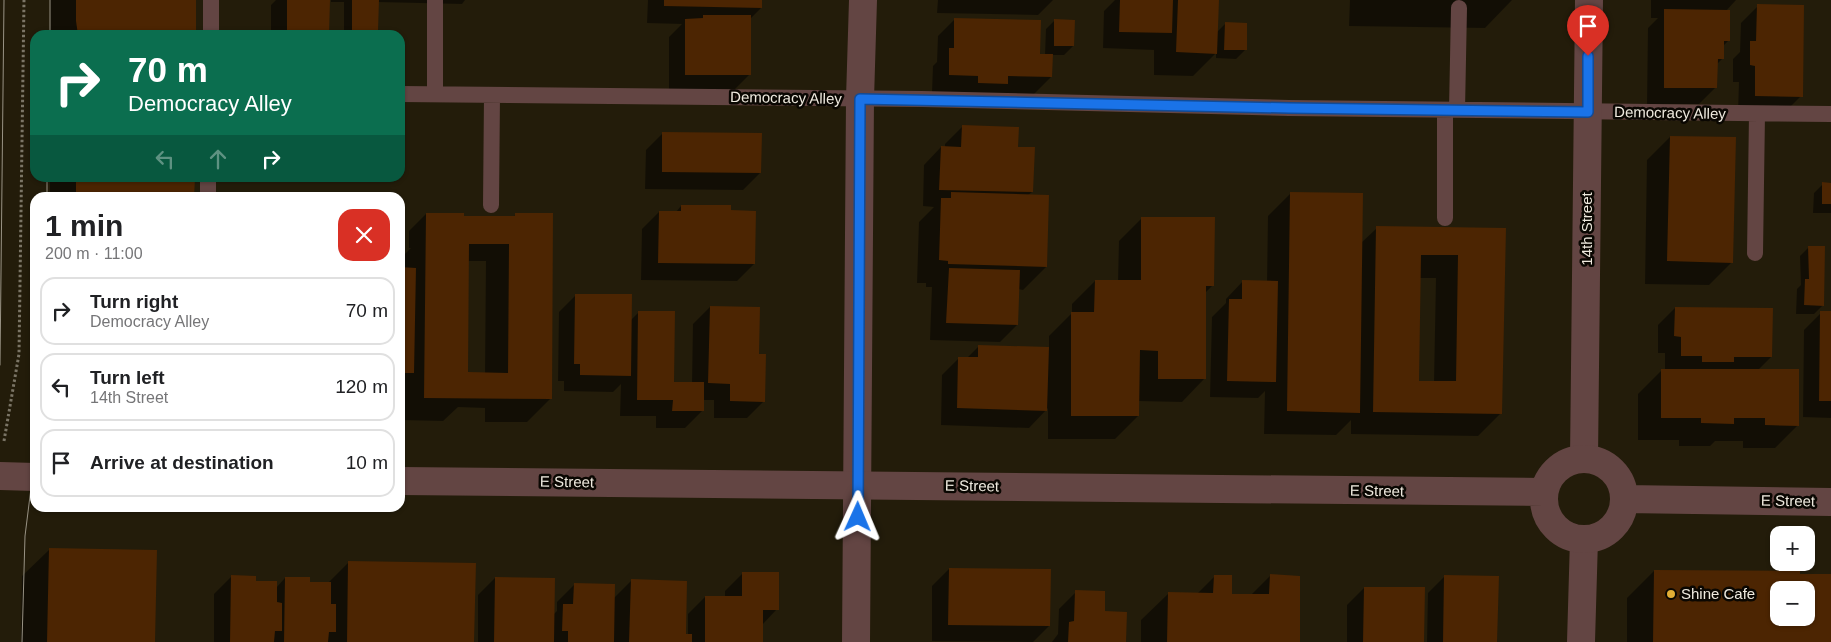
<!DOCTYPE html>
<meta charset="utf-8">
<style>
body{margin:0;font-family:Helvetica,sans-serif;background:#f2f2f2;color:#202124;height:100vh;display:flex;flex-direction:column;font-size:19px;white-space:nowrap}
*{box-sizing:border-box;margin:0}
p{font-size:16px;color:#757577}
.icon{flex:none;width:28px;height:28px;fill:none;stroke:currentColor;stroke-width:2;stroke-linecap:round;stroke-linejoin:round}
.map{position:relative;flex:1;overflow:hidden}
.panel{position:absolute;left:30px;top:192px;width:375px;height:320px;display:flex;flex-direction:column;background:#fff;border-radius:15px;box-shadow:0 1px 4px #0004}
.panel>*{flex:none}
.banner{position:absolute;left:30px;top:30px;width:375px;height:152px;border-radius:15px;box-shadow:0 1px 4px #0004;background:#0b6e4f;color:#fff;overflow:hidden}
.controls{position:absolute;left:1770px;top:526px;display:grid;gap:10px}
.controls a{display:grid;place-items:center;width:45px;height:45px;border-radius:10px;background:#fff;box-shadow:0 1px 4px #0004;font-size:25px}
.pin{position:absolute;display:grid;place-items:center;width:42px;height:42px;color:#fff;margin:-51px -21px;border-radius:50% 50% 50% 0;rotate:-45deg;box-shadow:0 0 5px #0007}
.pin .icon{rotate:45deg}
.me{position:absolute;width:55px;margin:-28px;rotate:1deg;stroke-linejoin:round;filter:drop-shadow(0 0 4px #0008)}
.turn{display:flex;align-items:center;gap:18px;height:105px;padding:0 15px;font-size:22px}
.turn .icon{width:65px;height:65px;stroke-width:2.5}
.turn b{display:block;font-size:35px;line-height:42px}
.lanes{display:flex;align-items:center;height:48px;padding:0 15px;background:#0003;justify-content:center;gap:25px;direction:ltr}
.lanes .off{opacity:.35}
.round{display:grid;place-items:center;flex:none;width:52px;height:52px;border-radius:15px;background:#f2f2f2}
.headline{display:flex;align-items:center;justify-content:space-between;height:85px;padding:0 15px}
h1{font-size:30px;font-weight:600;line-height:38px}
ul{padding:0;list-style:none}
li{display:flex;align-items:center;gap:15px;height:68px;margin:0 10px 8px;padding:0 5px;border:2px solid #e0e0e0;border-radius:15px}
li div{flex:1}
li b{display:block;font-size:19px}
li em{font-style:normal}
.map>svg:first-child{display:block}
.shadow{fill:#0007;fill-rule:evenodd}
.building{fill:#4c2502;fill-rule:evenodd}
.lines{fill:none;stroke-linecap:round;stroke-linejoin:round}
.path{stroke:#7b7566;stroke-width:3;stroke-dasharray:2.5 2.5;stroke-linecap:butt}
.service{stroke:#634543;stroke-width:16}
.minor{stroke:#634543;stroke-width:28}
.tertiary{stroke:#634543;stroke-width:28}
.tram{stroke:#999385;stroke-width:1}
.route-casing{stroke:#114b97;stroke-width:12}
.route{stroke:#1a73e8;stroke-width:9}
.poi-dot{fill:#e3ae35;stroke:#0a0702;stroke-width:2}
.labels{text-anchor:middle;stroke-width:5;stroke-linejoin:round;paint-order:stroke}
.street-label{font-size:15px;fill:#efeadf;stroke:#0a0702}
.poi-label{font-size:15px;fill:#efeadf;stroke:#0a0702;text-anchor:start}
</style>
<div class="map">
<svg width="1831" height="642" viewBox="0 0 1831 642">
<rect width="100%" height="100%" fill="#231c0a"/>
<!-- shadow -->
<path class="shadow" d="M50 0H195V35H50Z
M276 0H329L328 35H271V5Z
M331 0H465L462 4 377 2V30L372 35H344V2H331Z
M648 0H761V8L750 19V74L733 91H669V37L682 24 647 23Z
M938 0H1053L1038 15 937 13Z
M1115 0H1217V32L1226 23 1245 50 1236 59 1216 58V53L1193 76 1154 75V50L1103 48 1104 11Z
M1350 0H1512L1485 28 1349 26Z
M1651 0H1736L1726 11 1728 41 1722 47V59L1716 65V87L1699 104H1647L1648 28 1658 18H1651Z
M1758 6 1801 96 1784 113 1738 112 1739 82H1733V59L1740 52 1741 23Z
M955 19 1039 55H1045L1046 29 1055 20 1073 46 1064 55H1051V77L1034 94 932 92 933 66 937 62 938 36Z
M962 127 1017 148 1032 192 1027 196 1046 267 1023 290 1018 289 1017 325 1000 342 930 340 932 287H926V283H917L919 222 934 207 923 206 924 165 941 147 945 148V144Z
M663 133 760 173 743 190 645 189 646 150Z
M1670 137 1732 262 1709 285 1645 284 1647 160Z
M50 178H193V198H50Z
M1823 184H1831V213H1813L1814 193Z
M1291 193 1361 243 1377 228 1504 229 1501 413 1478 436 1351 434V420L1336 435 1264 434 1265 391 1258 398 1210 397 1212 317 1226 303V299L1243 281 1267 282 1268 216ZM1419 278H1436L1434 382H1418Z
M681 206 729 211 754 264 737 281 641 280 642 229 659 212H676Z
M426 214 463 217H513L516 215 550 399 527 422H485V408L458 407 443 421 401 420 400 269H403V256L411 248H409V231ZM468 261H486L485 373 467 375Z
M1142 218 1213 285 1205 293 1204 379 1182 402 1138 401V416L1115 439H1048V408L1029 428 941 425 942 375 959 358H967L979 346 1049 349V336L1072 313V304L1095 281H1118L1119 241Z
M1809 247 1823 305 1814 314H1796L1797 289 1801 285 1800 256Z
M576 295 631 320 639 312 673 383H692L693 324 710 307 758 355 764 401 747 418H714V400H703L702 411 685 428H656V416H620L621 384 613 392 564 391V381H558L559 312Z
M1675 308 1771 357 1758 370 1798 425 1775 448H1743V441H1715L1710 446H1679V440H1638V394L1661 371H1665V353H1658V325Z
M1821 313H1831V418L1803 417 1804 330Z
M49 550 153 642H21L22 576Z
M349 562 473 642H214V594L231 577 276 588 285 578 308 583H328Z
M949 569 1049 626 1033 642 932 641V586Z
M1654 571 1798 577 1831 575V642H1627V598ZM1779 590H1806V618H1779Z
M742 574 777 609 762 625V642H478V595L495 578 553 615 557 611V602L574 585 614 598 631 581 684 635H688V614L705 597H725V591Z
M1270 576 1298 642H1141V620L1168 594H1197L1214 577 1231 595H1251Z
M1445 576 1496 642H1427L1428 593Z
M1364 588 1423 642H1347V605Z
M1076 592 1104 612 1125 642H1052L1058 634 1059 609Z"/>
<!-- building -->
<path class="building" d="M76 0H196V35H78L76 21Z
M287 0H330L329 35H287Z
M352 0H379L378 31H352Z
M664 0H762V8L664 6Z
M1120 0H1173L1172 33 1119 32Z
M1178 0H1219L1217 54 1176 52Z
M1757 4 1804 5 1803 97 1755 96V66L1750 65V41H1756Z
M1664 9 1730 10V41H1724V59H1718L1717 88H1664Z
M703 15H751V75H685V19L703 18Z
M954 18 1041 20 1040 54H1053L1052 77 1008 76V84L978 83V76L949 75V48H954Z
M1054 19 1075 20 1074 46H1054Z
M1225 22 1247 23V50H1224Z
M962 125 1019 127 1018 147H1035L1033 192 939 190 941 146 961 147Z
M662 132 762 133 761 173 662 172Z
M1670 136 1736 137 1733 263 1667 261Z
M76 178H195L194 198H76Z
M1822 182 1831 183V204H1822Z
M951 192 1049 195 1047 267 948 264V261L939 260 941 198H951Z
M1290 192 1363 193 1360 413 1287 411Z
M681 205H731V210L756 211 755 264 658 263 659 211H681Z
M426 213H464V216H515V213H553L552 399 424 398ZM469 244H509L508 373 468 372Z
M1141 217H1215L1214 286H1206V379H1158V351L1140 350 1139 416H1071V312H1094L1095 280H1141Z
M1376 226 1506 228 1502 414 1373 412ZM1421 255H1458L1456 381H1419Z
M1808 246H1825L1824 306 1804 305 1805 279H1809Z
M400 267 416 268 414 373H400Z
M949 268 1020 270 1018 325 946 323Z
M1242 280 1278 281 1276 382 1227 381 1229 299H1242Z
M575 294H632L631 376 580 375V364H574Z
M710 306 760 307 759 354H766L765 402 730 401V384L708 383Z
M1675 307 1773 308 1772 357H1734V362H1702V356H1681V337L1674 336Z
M638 311H675L674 382H704V411H672L673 400H637Z
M1820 311H1831V401H1819Z
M978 345 1049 347 1047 411 957 408 958 357H978Z
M1661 369H1799V426L1765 425V418H1734V424L1701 423V418H1661Z
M49 548 157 550 155 642H47Z
M348 561 476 563 474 642H347Z
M949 568 1051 569 1050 626 948 625Z
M1654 570 1800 571V574H1831V642H1653ZM1779 590H1806V618H1779Z
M742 572H779V610H763V642H705V596H742Z
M1270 574 1300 576V642H1167L1168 592 1213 593 1214 575H1232V594H1269Z
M231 575 256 576V581H277V602L282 603V631H275L274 642H230Z
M1444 575 1499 576 1497 642H1443Z
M285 577H310V582H331V604H336V632H329L328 642H284Z
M495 577 555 578 554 642H494Z
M631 579 687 581 686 634H692V642H629Z
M574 583 615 584 614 642H568V631H562L563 604H573Z
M1364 587H1425L1424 642H1363Z
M1075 590 1105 591V611L1127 612 1126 642H1068L1069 622 1074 621Z"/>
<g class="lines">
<!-- path -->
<path class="path" d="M4 441 19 354 24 0"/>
<!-- service -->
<path class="service" d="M435 0V94
M211 35V0
M400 94 922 99 1289 108 1831 114
M1445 110V218
M1457 110 1459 8
M208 198V178
M491 205 492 95
M1755 253 1757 114"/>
<!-- minor -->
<path class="minor" d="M1584 459 1589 0
M856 642 860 99 863 0
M1581 642 1584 539"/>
<!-- tertiary -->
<path class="tertiary" d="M1544 499a40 40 0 1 1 80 0a40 40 0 1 1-80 0Z
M0 476 35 477
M400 481 1544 492
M1625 499 1831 502"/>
<!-- tram -->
<path class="tram" d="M50 35V0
M47 198V178
M0 365 4 0
M22 642 25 536 35 456"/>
</g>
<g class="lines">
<defs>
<path id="route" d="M858 517 860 99 1289 108 1588 112V56"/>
</defs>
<!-- route casing -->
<use href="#route" class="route-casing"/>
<!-- route -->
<use href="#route" class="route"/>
</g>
<!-- markers -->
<circle class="poi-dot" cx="1671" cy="594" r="5"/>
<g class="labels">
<!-- street labels -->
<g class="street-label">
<text transform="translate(786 98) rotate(1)" y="5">Democracy Alley</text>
<text transform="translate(1670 113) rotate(1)" y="5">Democracy Alley</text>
<text transform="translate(1587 229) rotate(-90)" y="5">14th Street</text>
<text transform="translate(567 482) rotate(1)" y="5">E Street</text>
<text transform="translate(972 486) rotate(1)" y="5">E Street</text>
<text transform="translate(1377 491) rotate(1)" y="5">E Street</text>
<text transform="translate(1788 501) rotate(1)" y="5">E Street</text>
</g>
<!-- poi labels -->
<g class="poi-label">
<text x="1681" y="599">Shine Cafe</text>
</g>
</g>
</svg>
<div class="controls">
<a>+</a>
<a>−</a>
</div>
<div class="pin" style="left:1588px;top:56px;background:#d93025"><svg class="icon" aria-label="arrive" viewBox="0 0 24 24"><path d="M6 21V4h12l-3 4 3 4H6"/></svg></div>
<svg class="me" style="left:858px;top:517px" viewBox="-20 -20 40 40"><path d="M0-17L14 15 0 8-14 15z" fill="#1a73e8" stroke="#fff" stroke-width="4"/></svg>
<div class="banner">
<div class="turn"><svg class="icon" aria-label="right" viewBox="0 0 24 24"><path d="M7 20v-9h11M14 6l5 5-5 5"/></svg><div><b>70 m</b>Democracy Alley</div></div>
<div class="lanes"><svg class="icon off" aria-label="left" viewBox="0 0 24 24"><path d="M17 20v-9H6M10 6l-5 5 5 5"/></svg><svg class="icon off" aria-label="ahead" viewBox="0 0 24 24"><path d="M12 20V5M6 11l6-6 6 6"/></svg><svg class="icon" aria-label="right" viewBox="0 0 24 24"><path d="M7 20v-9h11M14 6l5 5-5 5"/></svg></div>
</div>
<section class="panel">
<div class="headline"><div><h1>1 min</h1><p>200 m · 11:00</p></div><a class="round" style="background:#d93025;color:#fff"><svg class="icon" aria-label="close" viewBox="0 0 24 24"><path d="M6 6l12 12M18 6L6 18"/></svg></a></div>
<ul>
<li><svg class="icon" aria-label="right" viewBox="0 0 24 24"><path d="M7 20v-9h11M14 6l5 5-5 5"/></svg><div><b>Turn right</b><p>Democracy Alley</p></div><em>70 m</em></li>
<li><svg class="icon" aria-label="left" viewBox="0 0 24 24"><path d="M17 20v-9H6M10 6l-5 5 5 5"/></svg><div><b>Turn left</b><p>14th Street</p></div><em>120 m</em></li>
<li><svg class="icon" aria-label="arrive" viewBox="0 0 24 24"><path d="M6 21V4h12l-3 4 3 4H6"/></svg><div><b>Arrive at destination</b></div><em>10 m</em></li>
</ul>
</section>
</div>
